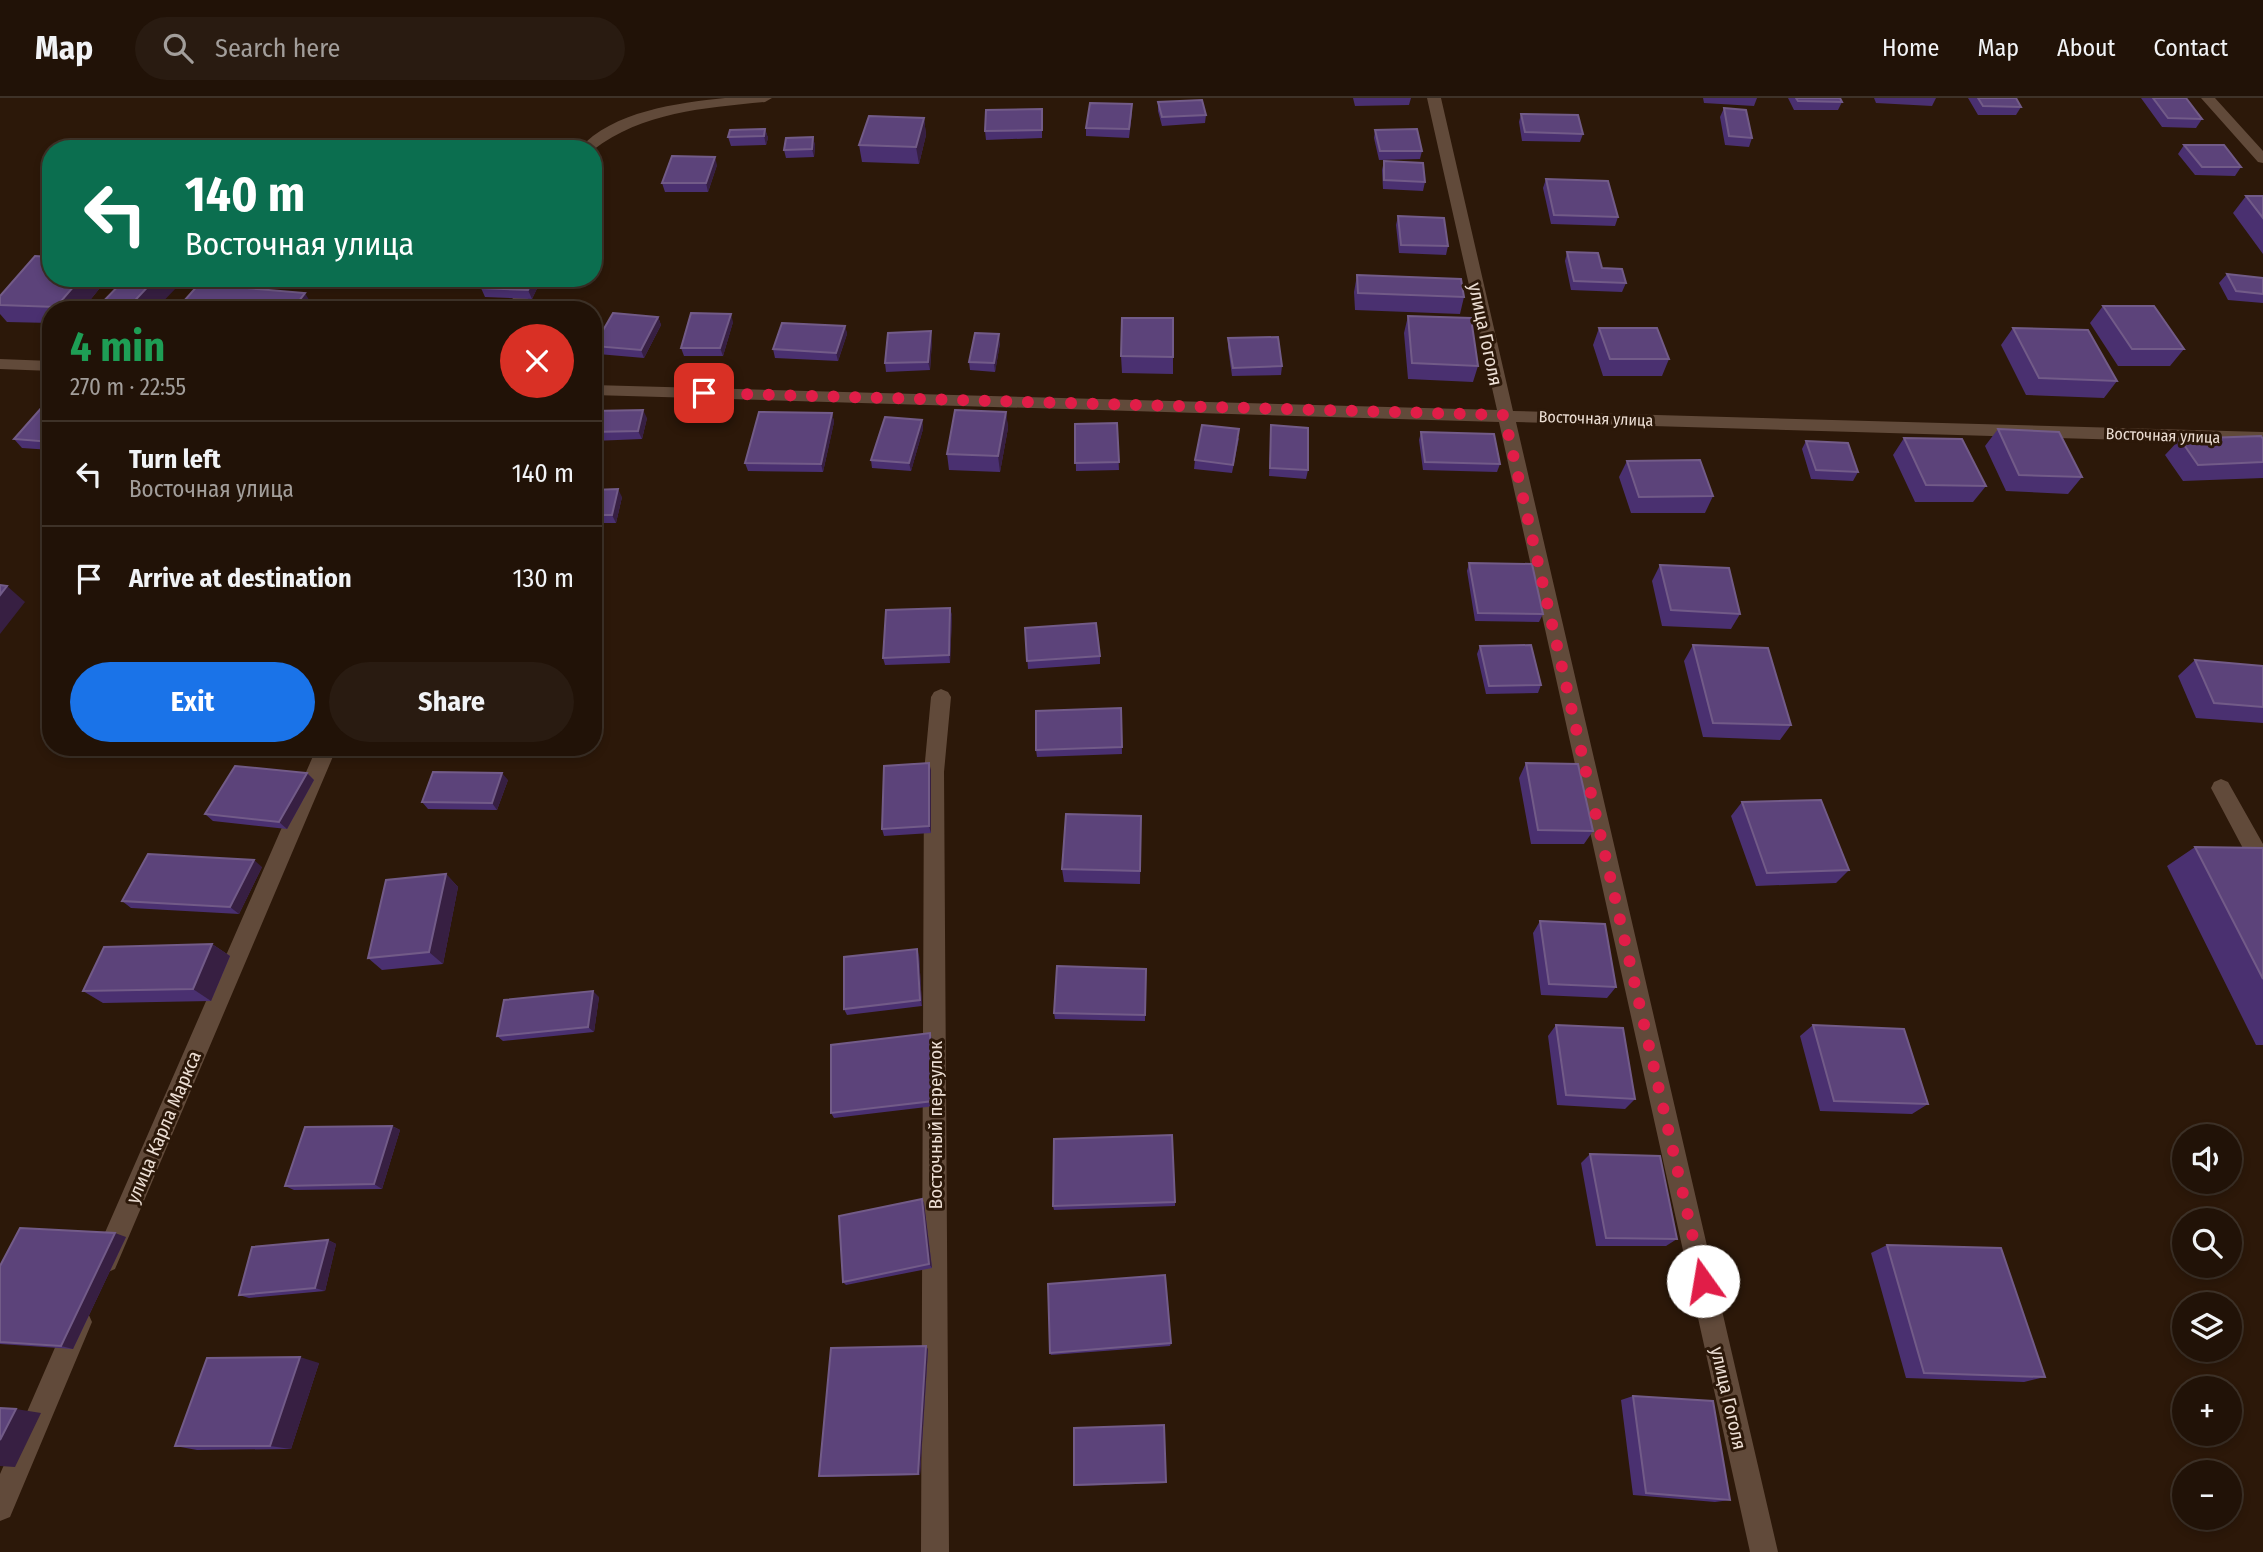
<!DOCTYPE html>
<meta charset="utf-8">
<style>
body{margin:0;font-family:"Fira Sans Condensed",sans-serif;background:#291b11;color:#f1f3f6;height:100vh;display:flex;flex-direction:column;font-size:26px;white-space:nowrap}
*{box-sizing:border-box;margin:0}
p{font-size:23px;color:#a29e9b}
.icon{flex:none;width:38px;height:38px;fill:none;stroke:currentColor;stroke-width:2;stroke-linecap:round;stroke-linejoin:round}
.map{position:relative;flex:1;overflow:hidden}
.sheet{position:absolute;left:42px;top:203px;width:560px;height:455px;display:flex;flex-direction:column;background:#211207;border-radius:28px;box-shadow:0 4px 10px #0003,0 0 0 2px #3e3228}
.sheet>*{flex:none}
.top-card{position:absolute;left:42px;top:42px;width:560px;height:147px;border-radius:28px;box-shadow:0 4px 10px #0003,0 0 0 2px #3e3228;background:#0b6e4f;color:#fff;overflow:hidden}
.fabs{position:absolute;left:2172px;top:1026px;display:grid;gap:14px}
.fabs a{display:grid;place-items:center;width:70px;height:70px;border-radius:50%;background:#211207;box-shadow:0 4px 10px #0003,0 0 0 2px #3e3228;font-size:35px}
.pin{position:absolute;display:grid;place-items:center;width:60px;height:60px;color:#fff;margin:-30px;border-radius:14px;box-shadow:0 4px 10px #0006}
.me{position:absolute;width:77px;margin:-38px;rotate:347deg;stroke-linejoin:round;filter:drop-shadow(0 0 5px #0008)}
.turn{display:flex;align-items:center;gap:24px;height:147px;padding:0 28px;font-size:32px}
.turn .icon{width:91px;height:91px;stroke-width:2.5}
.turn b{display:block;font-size:49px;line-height:60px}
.round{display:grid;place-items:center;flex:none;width:74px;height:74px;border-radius:37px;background:#291b11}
.summary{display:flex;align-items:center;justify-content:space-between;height:119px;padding:0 28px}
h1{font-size:42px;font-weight:700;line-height:52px;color:#1e9e55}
.button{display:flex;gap:14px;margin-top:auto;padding:14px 28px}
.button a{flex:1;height:80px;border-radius:42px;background:#1a73e8;color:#fff;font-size:28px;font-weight:700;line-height:80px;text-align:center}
.button a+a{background:#291b11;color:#f1f3f6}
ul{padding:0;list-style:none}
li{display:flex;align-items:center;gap:21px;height:105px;padding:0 28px;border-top:2px solid #3e3228}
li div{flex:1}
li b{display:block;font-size:26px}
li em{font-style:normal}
header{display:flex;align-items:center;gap:42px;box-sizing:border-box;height:98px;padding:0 35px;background:#211207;border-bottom:2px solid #3e3228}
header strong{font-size:33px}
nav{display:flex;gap:38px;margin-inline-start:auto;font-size:24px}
.search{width:490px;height:63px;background:#291b11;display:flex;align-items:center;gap:18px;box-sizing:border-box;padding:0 24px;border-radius:38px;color:#a29e9b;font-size:26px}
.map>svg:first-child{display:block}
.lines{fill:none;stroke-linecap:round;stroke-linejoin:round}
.minor{fill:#614a3a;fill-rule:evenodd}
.wall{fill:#4a3070}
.shaded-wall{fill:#371f42}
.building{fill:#5c437a;stroke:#725b88;stroke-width:2}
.route{stroke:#e11d48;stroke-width:12;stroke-dasharray:0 21.6}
.labels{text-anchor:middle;stroke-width:6;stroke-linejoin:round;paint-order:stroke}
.far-street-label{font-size:16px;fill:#ecded4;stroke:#2c1809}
.street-label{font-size:19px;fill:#ecded4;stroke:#2c1809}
</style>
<header>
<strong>Map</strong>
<div class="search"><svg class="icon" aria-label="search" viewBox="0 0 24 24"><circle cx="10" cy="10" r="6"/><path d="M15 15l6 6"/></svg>Search here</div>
<nav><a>Home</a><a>Map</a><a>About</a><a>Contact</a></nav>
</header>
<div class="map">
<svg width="2263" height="1454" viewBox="0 0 2263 1454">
<rect width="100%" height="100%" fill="#2c1809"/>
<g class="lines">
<!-- minor -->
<path class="minor" d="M725 0H772L765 4C704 10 643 14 593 52L579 51C613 13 677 5 725 0Z
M1427 0H1441L1513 313 2263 334V346L1516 324 1778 1454H1750L1499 324 593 297V287L1497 312Z
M2201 0H2215L2263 53V65L2258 64Z
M521 180H536L524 212H508Z
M0 261 51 263V273L0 271Z
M941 591 948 594 951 599 944 674 949 1454H921L924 674 931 599 934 594Z
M317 649H337L115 1171 106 1175 97 1171 93 1162Z
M2221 681 2228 684 2263 746V775L2255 773 2211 690 2214 684Z
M79 1211 88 1215 92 1224 10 1419 0 1423V1376L70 1215Z"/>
</g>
<!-- wall -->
<path class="wall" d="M1353 0H1411L1409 7 1355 8Z
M1703 0H1757L1754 8 1704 5Z
M1788 0H1840L1842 4 1838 12H1794Z
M1874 0H1936L1932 8 1876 5Z
M1968 0H2016L2021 9 2016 17H1978Z
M2141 0H2186L2202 21 2196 30 2162 29Z
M1158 4 1206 17 1205 25 1162 28 1158 13Z
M1724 10 1752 40 1749 49 1725 47 1720 19Z
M1132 15 1129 40 1086 38V30Z
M1521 16 1583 36 1580 44 1522 43 1519 24Z
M924 20 926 37 919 66 862 64 859 47Z
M1042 20V40L986 42 985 33Z
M765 31 768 40 766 47 731 48 728 39Z
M1375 32 1422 53 1420 61 1379 62 1374 40Z
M813 39 815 48 814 59 786 60 784 52Z
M2184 47 2241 69 2235 78 2195 77 2178 56Z
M1384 63 1425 84 1423 93 1383 91 1382 72Z
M717 67 708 94H665L662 85Z
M1546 81 1618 119 1615 128 1551 126 1543 90Z
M2246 98H2263V156L2233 115Z
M1398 118 1448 148 1446 157 1399 155 1396 127Z
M1567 154 1602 170 1626 185 1622 194 1571 192 1565 163Z
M2227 176 2263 180V205L2228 202 2219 185Z
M1357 177 1464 199 1460 216 1355 212 1354 194Z
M51 180H108L82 212H51V225L7 224 0 216V198Z
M486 180H542L532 201 485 199 481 190Z
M2103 208 2184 251 2170 268H2118L2090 225Z
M1408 218 1478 268 1473 284 1408 281 1404 235Z
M658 219 661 227 644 260 598 256 594 248Z
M733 224 723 258H684L681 250Z
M845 228 847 236 838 263 775 260 773 251Z
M1599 230 1669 261 1662 278H1603L1593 247Z
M2013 230 2117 283 2104 300 2026 297 2001 247Z
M1228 240 1282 268 1281 277 1232 278 1228 249Z
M932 242 930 272 886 274 885 265Z
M1000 245 995 274 970 272 969 264Z
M1121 258 1173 259V276L1122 275Z
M51 299V352L22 350 14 341Z
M593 313 647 320 642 341 593 343Z
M1006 314 1008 330 1000 374 949 372 947 356Z
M832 315 834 324 823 374 748 373 745 365Z
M922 322 923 331 911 373 872 370 871 362Z
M1117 325 1119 372 1076 373 1075 326Z
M1271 327 1308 372 1306 381 1269 378Z
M1998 331 2082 379 2068 396 2006 393 1985 348Z
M1421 334 1500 366 1497 374 1423 372 1419 342Z
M1239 340 1232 375 1194 371 1195 362Z
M1904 340 1986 388 1973 404H1915L1893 357Z
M2180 341H2263V380L2183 383 2165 357Z
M1806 343 1858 374 1853 383 1811 381 1802 351Z
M1627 363 1713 398 1705 415H1631L1619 379Z
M593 392 622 399 616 425H593Z
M1469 465 1543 516 1539 524 1475 523 1467 473Z
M1660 467 1740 516 1731 531 1662 528 1652 483Z
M950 510 952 518 950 565 885 567 883 560Z
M1025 530 1100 558V566L1028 571Z
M1693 547 1791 627 1780 642 1703 639 1684 563Z
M1480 548 1541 587 1538 595 1486 596 1477 556Z
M2195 562 2263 568V625L2196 620 2178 578Z
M1121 610 1122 656 1037 659 1036 652Z
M430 649H530L528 656H436Z
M1526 665 1593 733 1584 746H1531L1519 680Z
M931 672V735L884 738 882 731Z
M307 675 314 682 287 731 213 723 205 716Z
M508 682 497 712 428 711 422 704Z
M1742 704 1849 772 1836 785 1756 788 1731 718Z
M1141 718 1140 786 1064 784 1062 771Z
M2195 749 2263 750V947H2256L2167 768Z
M262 769 239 816 131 810 122 803Z
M446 776 458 789 443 866 382 872 368 860Z
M1540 823 1616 889 1607 900 1541 897 1533 835Z
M212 846 230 858 211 903 103 905 83 893Z
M919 857 922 908 847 917 844 911Z
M1146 871 1145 923 1055 921 1054 915Z
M599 899 594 934 503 943 497 938Z
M1556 927 1635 1001 1625 1011 1557 1007 1548 938Z
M1813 927 1928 1006 1912 1016 1820 1013 1800 938Z
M932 941 935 1008 834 1020 831 1015Z
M392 1028 400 1032 382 1091 294 1092 285 1088Z
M1590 1056 1677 1141 1666 1148H1596L1581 1065Z
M922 1101 924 1105 932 1170 846 1187 843 1184Z
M1175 1104V1108L1054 1112 1053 1108Z
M126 1139 73 1251 0 1246V1168Z
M328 1142 336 1146 325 1193 249 1200 239 1197Z
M1887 1147 2045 1279 2024 1284 1906 1280 1871 1155Z
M1171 1245 1170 1248 1051 1257 1050 1255Z
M928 1251 920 1377 822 1379 819 1378Z
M319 1265 291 1351 197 1352 175 1348Z
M1633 1298 1730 1402 1715 1404 1633 1397 1621 1302Z
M1166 1384V1385L1074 1388V1387Z"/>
<!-- shaded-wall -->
<path class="shaded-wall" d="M924 20 926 37 919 66 916 49Z
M765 31 768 40 766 47 764 38Z
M813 39 815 48 814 59 812 51Z
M715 59 717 67 708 94 706 85Z
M81 180H108L82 212H58L56 209Z
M156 180H171L177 189 155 212H126Z
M534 180H542L532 201 528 192Z
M305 195 315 212H292Z
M731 216 733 224 723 258 720 250Z
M658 219 661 227 644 260 641 252Z
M845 228 847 236 838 263 836 255Z
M931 233 932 242 930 272 928 264Z
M999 236 1000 245 995 274 994 265Z
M643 312 647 320 642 341 638 333Z
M1006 314 1008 330 1000 374 998 358Z
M832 315 834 324 823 374 821 366Z
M922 322 923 331 911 373 909 365Z
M618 391 622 399 616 425 612 417Z
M7 488 25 504 0 536V497Z
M950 510 952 518 950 565 949 557Z
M523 649H530L528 656Z
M929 665 931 672V735L929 728Z
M307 675 314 682 287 731 279 724Z
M502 675 508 682 497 712 492 705Z
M254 762 262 769 239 816 230 809Z
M446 776 458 789 443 866 429 854Z
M212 846 230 858 211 903 193 891Z
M917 851 919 857 922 908 920 902Z
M593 893 599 899 594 934 588 929Z
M930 935 932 941 935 1008 933 1003Z
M392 1028 400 1032 382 1091 374 1086Z
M922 1101 924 1105 932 1170 929 1166Z
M115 1135 126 1139 73 1251 61 1248Z
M328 1142 336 1146 325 1193 315 1190Z
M926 1248 928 1251 920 1377 918 1376Z
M300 1259 319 1265 291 1351 270 1348Z
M16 1311 41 1315 15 1369 0 1368V1342Z"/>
<!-- building -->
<path class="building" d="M1796 0H1840L1842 4 1798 3Z
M1978 0H2016L2021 9 1983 8Z
M2153 0H2186L2202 21 2168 20Z
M1202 2 1206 17 1162 19 1158 4Z
M1090 5 1132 6 1129 31 1086 30Z
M1724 10 1746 12 1752 40 1729 38Z
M1042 11V32L985 33 986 12Z
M1521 16 1578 17 1583 36 1525 34Z
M869 18 924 20 916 49 859 47Z
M765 31 764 38 728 39 730 32Z
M1417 31 1422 53H1380L1375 32Z
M813 39 812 51 784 52 786 40Z
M2184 47H2224L2241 69H2202Z
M672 58 715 59 706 85H662Z
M1384 63 1423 65 1425 84 1384 82Z
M1546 81 1608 83 1618 119 1554 117Z
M2246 98H2263V120Z
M1398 118 1444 120 1448 148 1401 147Z
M1567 154 1598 155 1602 170 1622 171 1626 185 1574 183Z
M35 158 51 159V180H81L56 209 0 207V198Z
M2227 176 2263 180V196L2236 193Z
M1357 177 1461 181 1464 199 1358 195Z
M126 180H156L126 212H95Z
M486 180H534L528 192 481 190Z
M199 186 305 195 292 212H176Z
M428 206 508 208 507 212H424Z
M2103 208H2154L2184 251H2132Z
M613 215 658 219 641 252 594 248Z
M691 215 731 216 720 250H681Z
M1408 218 1471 220 1478 268 1412 265Z
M1122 220H1173V259L1121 258Z
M782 225 845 228 836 255 773 251Z
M1599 230H1657L1669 261H1610Z
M2013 230 2088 232 2117 283 2039 280Z
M931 233 928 264 885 265 888 235Z
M975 235 999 236 994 265 969 264Z
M1278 239 1282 268 1233 270 1228 240Z
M51 299V344L14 341Z
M643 312 638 333 593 334V313Z
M955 312 1006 314 998 358 947 356Z
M759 314 832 315 821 366 745 365Z
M885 319 922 322 909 365 871 362Z
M1117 325 1119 364 1075 365V326Z
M1202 327 1239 331 1233 367 1195 362Z
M1271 327 1308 330V372L1270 370Z
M1998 331 2059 334 2082 379 2019 377Z
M1421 334 1494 336 1500 366 1425 364Z
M2261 338 2263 341V364L2198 367 2180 341Z
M1904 340 1962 341 1986 388 1926 387Z
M1806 343 1848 345 1858 374 1816 372Z
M1700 362 1713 398 1639 399 1627 363Z
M618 391 612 417H593V392Z
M1469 465 1532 466 1543 516 1478 515Z
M1660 467 1729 470 1740 516 1671 512Z
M0 487 7 488 0 497Z
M950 510 949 557 883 560 886 512Z
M1096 525 1100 558 1027 563 1025 530Z
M1531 547 1541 587 1489 588 1480 548Z
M1693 547 1768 550 1791 627 1713 625Z
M2195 562 2263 568V609L2214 605Z
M1121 610 1122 649 1036 652V613Z
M929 665V728L882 731 884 668Z
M1526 665 1578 666 1593 733 1538 732Z
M235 668 307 675 279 724 205 716Z
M433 674 502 675 492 705 422 704Z
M1821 702 1849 772 1767 775 1742 704Z
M1066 716 1141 718 1140 773 1062 771Z
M2195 749 2263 750V881Z
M148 756 254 762 230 809 122 803Z
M446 776 429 854 368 860 386 782Z
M1540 823 1605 826 1616 889 1549 886Z
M212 846 193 891 83 893 104 849Z
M917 851 920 902 844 911V859Z
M1057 868 1146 871 1145 917 1054 915Z
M593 893 588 929 497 938 504 902Z
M1556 927 1623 930 1635 1001 1566 997Z
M1813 927 1904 931 1928 1006 1834 1003Z
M930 935 933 1003 831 1015V947Z
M392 1028 374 1086 285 1088 305 1029Z
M1172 1037 1175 1104 1053 1108 1054 1041Z
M1590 1056 1660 1058 1677 1141 1606 1140Z
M922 1101 929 1166 843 1184 839 1118Z
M20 1130 115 1135 61 1248 0 1244V1168Z
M328 1142 315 1190 239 1197 252 1149Z
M1887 1147 2001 1150 2045 1279 1924 1275Z
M1165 1177 1171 1245 1050 1255 1048 1186Z
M926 1248 918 1376 819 1378 831 1250Z
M300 1259 270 1348H175L207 1260Z
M1633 1298 1713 1303 1730 1402 1646 1395Z
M0 1310 16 1311 0 1342Z
M1164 1327 1166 1384 1074 1387V1330Z"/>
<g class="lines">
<!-- route -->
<path class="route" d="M704 295 1504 317 1703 1183"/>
</g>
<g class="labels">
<!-- far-street labels -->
<g class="far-street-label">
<text transform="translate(1596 320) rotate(2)" y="6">Восточная улица</text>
<text transform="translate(2163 337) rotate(2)" y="6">Восточная улица</text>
</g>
<!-- street labels -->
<g class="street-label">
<text transform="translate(1486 236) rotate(78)" y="7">улица Гоголя</text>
<text transform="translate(935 1027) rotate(-90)" y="7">Восточный переулок</text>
<text transform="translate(163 1029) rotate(-67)" y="7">улица Карла Маркса</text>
<text transform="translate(1729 1300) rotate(77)" y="7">улица Гоголя</text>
</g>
</g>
</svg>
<div class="fabs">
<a><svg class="icon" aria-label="sound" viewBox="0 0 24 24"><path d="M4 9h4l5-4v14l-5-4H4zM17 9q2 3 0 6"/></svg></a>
<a><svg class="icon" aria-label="search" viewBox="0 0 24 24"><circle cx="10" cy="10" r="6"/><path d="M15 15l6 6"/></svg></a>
<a><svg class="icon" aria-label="layers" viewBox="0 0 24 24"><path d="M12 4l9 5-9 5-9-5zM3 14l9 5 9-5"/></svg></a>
<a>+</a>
<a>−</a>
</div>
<div class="pin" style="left:704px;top:295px;background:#d93025"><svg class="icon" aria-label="arrive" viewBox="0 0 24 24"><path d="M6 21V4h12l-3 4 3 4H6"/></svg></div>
<svg class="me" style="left:1703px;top:1183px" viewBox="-20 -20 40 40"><circle r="19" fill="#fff"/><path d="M0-13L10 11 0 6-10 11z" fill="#e11d48"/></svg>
<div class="top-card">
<div class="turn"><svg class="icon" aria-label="left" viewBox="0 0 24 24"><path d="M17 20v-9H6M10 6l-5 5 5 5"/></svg><div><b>140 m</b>Восточная улица</div></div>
</div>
<section class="sheet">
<div class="summary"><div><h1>4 min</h1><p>270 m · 22:55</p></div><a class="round" style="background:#d93025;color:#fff"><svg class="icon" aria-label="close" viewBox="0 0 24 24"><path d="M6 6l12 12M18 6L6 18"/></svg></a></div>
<ul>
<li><svg class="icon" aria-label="left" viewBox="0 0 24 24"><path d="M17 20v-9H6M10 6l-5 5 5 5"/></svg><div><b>Turn left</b><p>Восточная улица</p></div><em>140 m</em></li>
<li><svg class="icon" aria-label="arrive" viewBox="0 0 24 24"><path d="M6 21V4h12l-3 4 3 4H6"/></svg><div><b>Arrive at destination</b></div><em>130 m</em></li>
</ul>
<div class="button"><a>Exit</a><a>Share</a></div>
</section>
</div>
